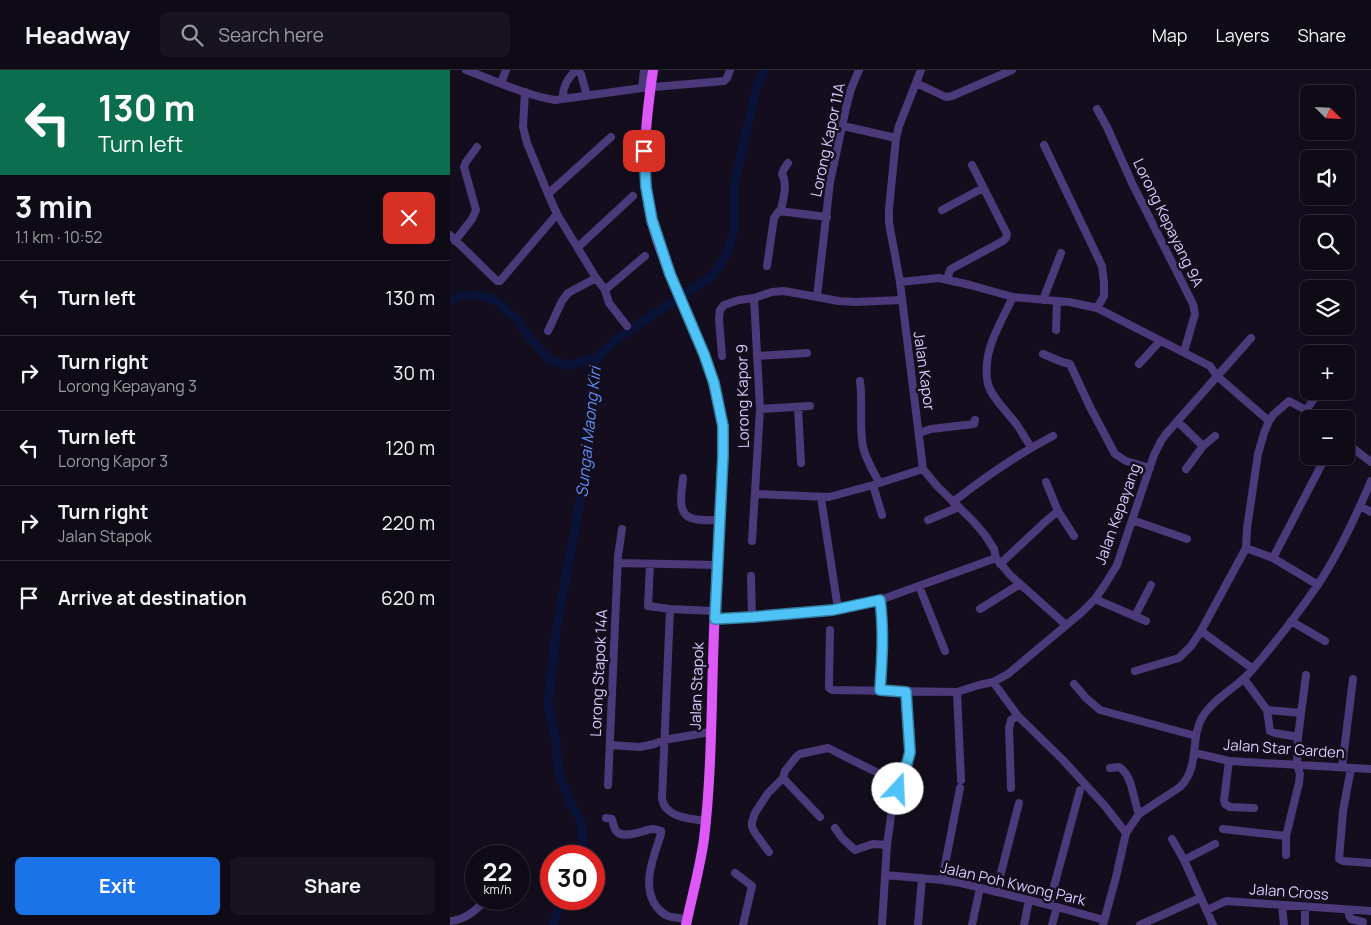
<!DOCTYPE html>
<meta charset="utf-8">
<style>
body{margin:0;font-family:Manrope,sans-serif;background:#17131f;color:#f1f3f6;height:100vh;display:flex;flex-direction:column;font-size:19px;white-space:nowrap}
*{box-sizing:border-box;margin:0}
p{font-size:16px;color:#9b9aa1}
.icon{flex:none;width:28px;height:28px;fill:none;stroke:currentColor;stroke-width:2;stroke-linecap:round;stroke-linejoin:round}
.map{position:relative;flex:1;overflow:hidden}
.drawer{display:flex;flex-direction:column;background:#0e0a16;width:450px}
.drawer>*{flex:none}
.hud{background:#0b6e4f;color:#fff;overflow:hidden}
.needle{width:32px;rotate:114deg}
.buttons{position:absolute;left:850px;top:15px;display:grid;gap:10px}
.buttons a{display:grid;place-items:center;width:55px;height:55px;border-radius:8px;background:#0e0a16;box-shadow:0 2px 8px #0003,0 0 0 1px #2e2b35;font-size:25px}
.speed{position:absolute;left:15px;top:775px;display:flex;gap:10px;font-size:25px;font-weight:700;text-align:center}
.speed>*{display:grid;place-content:center;width:65px;height:65px;border-radius:50%;background:#0e0a16;box-shadow:0 2px 8px #0003,0 0 0 1px #2e2b35;line-height:1}
.speed small{font-size:12px;font-weight:400}
.speed .limit{border:8px solid #d22;background:#fff;color:#111}
.pin{position:absolute;display:grid;place-items:center;width:42px;height:42px;color:#fff;margin:-21px;border-radius:10px;box-shadow:0 2px 8px #0006}
.me{position:absolute;width:55px;margin:-28px;rotate:20deg;stroke-linejoin:round;filter:drop-shadow(0 0 4px #0008)}
.turn{display:flex;align-items:center;gap:18px;height:105px;padding:0 15px;font-size:22px}
.turn .icon{width:65px;height:65px;stroke-width:2.5}
.turn b{display:block;font-size:35px;line-height:42px}
.round{display:grid;place-items:center;flex:none;width:52px;height:52px;border-radius:8px;background:#17131f}
.overview{display:flex;align-items:center;justify-content:space-between;height:85px;padding:0 15px}
h1{font-size:30px;font-weight:700;line-height:38px}
.button{display:flex;gap:10px;margin-top:auto;padding:10px 15px}
.button a{flex:1;height:58px;border-radius:8px;background:#1a73e8;color:#fff;font-size:20px;font-weight:700;line-height:58px;text-align:center}
.button a+a{background:#17131f;color:#f1f3f6}
ul{padding:0;list-style:none}
li{display:flex;align-items:center;gap:15px;height:75px;padding:0 15px;border-top:1px solid #2e2b35}
li div{flex:1}
li b{display:block;font-size:19px}
li em{font-style:normal}
header{display:flex;align-items:center;gap:30px;box-sizing:border-box;height:70px;padding:0 25px;background:#0e0a16;border-bottom:1px solid #2e2b35}
header strong{font-size:24px}
nav{display:flex;gap:28px;margin-inline-start:auto;font-size:18px}
.search{width:350px;height:45px;background:#17131f;display:flex;align-items:center;gap:12px;box-sizing:border-box;padding:0 18px;border-radius:8px;color:#9b9aa1;font-size:19px}
main{display:flex;flex:1;min-height:0}
.map>svg:first-child{display:block}
.lines{fill:none;stroke-linecap:round;stroke-linejoin:round}
.river{stroke:#0b1238;stroke-width:9}
.minor{stroke:#4a3a7a;stroke-width:8}
.major{stroke:#dd58f7;stroke-width:10}
.route-casing{stroke:#337fa1;stroke-width:12}
.route{stroke:#4fc3f7;stroke-width:9}
.labels{text-anchor:middle;stroke-width:5;stroke-linejoin:round;paint-order:stroke}
.street-label{font-size:15px;fill:#dbcbfc;stroke:#130d1d}
.water-label{font-size:16px;font-style:italic;fill:#5e90f7;stroke:#130d1d}
</style>
<header>
<strong>Headway</strong>
<div class="search"><svg class="icon" aria-label="search" viewBox="0 0 24 24"><circle cx="10" cy="10" r="6"/><path d="M15 15l6 6"/></svg>Search here</div>
<nav><a>Map</a><a>Layers</a><a>Share</a></nav>
</header>
<main>
<section class="drawer">
<div class="hud">
<div class="turn"><svg class="icon" aria-label="left" viewBox="0 0 24 24"><path d="M17 20v-9H6M10 6l-5 5 5 5"/></svg><div><b>130 m</b>Turn left</div></div>
</div>
<div class="overview"><div><h1>3 min</h1><p>1.1 km · 10:52</p></div><a class="round" style="background:#d93025;color:#fff"><svg class="icon" aria-label="close" viewBox="0 0 24 24"><path d="M6 6l12 12M18 6L6 18"/></svg></a></div>
<ul>
<li><svg class="icon" aria-label="left" viewBox="0 0 24 24"><path d="M17 20v-9H6M10 6l-5 5 5 5"/></svg><div><b>Turn left</b></div><em>130 m</em></li>
<li><svg class="icon" aria-label="right" viewBox="0 0 24 24"><path d="M7 20v-9h11M14 6l5 5-5 5"/></svg><div><b>Turn right</b><p>Lorong Kepayang 3</p></div><em>30 m</em></li>
<li><svg class="icon" aria-label="left" viewBox="0 0 24 24"><path d="M17 20v-9H6M10 6l-5 5 5 5"/></svg><div><b>Turn left</b><p>Lorong Kapor 3</p></div><em>120 m</em></li>
<li><svg class="icon" aria-label="right" viewBox="0 0 24 24"><path d="M7 20v-9h11M14 6l5 5-5 5"/></svg><div><b>Turn right</b><p>Jalan Stapok</p></div><em>220 m</em></li>
<li><svg class="icon" aria-label="arrive" viewBox="0 0 24 24"><path d="M6 21V4h12l-3 4 3 4H6"/></svg><div><b>Arrive at destination</b></div><em>620 m</em></li>
</ul>
<div class="button"><a>Exit</a><a>Share</a></div>
</section>
<div class="map">
<svg width="921" height="855" viewBox="0 0 921 855">
<rect width="100%" height="100%" fill="#130d1d"/>
<g class="lines">
<!-- river -->
<path class="river" d="M0 230 11 226 24 225 43 229 66 248 80 268 99 289 119 296 136 290H145
M131 786 133 778 131 751 120 732 108 701 106 670 98 635 106 561 134 409 139 336 142 304 145 290 165 270 262 206 276 186 284 161V116L307 16 315 0
M103 855 107 843 114 829"/>
<!-- minor -->
<path class="minor" d="M16 0C46 11 75 25 105 30L192 18 274 11 277 8 280 0
M127 0 131 4 137 26
M471 0 449 56 446 68 439 139V153L450 212 473 399 487 416 523 451 535 465 544 479 546 488 560 505 616 555
M51 13 56 0
M466 13 496 27 502 26 562 0
M192 18 194 0
M75 22 73 57 77 73 98 124 107 144 146 208 155 220 159 233 177 256
M113 29C112 18 118 8 126 0
M647 39 657 57 682 113 743 234 745 244 734 282
M393 56 446 68
M594 75 652 196 654 213V226L647 238
M98 124 161 67
M331 140C333 129 338 115 332 104L334 99 338 93
M492 140 533 118
M0 165 47 211H50L107 144
M5 171 22 149 26 140 14 97 16 92 27 77
M128 177 183 126
M317 196 324 148 329 141 377 147
M497 210 499 203 501 199 553 171 556 168 557 164 522 95
M450 212 489 208 520 215 563 227 619 232 647 238 760 296 767 306 819 351
M155 220 195 186
M367 227 380 112 396 38 401 19 409 0
M563 227C550 254 531 283 538 314 541 327 559 344 567 355 572 362 576 370 581 377
M593 230 611 183
M606 260 607 231
M98 261 112 231 118 223 146 208
M593 284 612 292 620 294 640 337 665 384 676 391 700 398
M272 286 269 249 270 240 274 235 289 230 304 228 322 222 334 221 389 231 406 232 451 230
M307 286 357 283
M689 294 710 271
M410 311C413 333 409 355 413 377 416 390 423 401 429 412
M348 337 351 393
M310 339 360 336
M856 340 870 321
M727 351 753 376 765 366
M469 363 481 359 524 354 525 350
M896 373 921 392
M736 399 753 376
M233 408C232 422 225 446 245 449 253 451 262 450 270 450
M596 412 608 441 624 466
M423 415 432 445
M305 424 379 427 423 415 473 399
M371 428 388 539
M503 432C535 407 568 384 603 366
M910 436 921 442
M478 450 509 437
M682 450 737 469
M302 471 310 339 304 228
M796 478 823 488 868 515
M823 488 876 386
M168 493 268 495
M200 494 198 536 220 539 265 541
M550 494 595 452 608 441
M301 506 302 547
M469 516 495 581
M645 529 696 551
M220 539 212 729C216 748 239 748 255 751
M530 539 570 514
M685 546 701 515
M265 549 302 547 388 539 430 530 546 488
M841 551 875 571
M380 560 379 618 382 620 507 622 529 615 543 612 558 604 632 542 645 529 656 513 667 495 704 385 711 371 716 364 801 268
M751 561 803 599
M685 601 729 588 741 576 751 561 796 478 797 458 808 384 814 363 819 351 823 345 839 331 856 340 866 349
M794 609 817 640 820 661 825 663 848 667
M543 612 568 646 613 690 655 736 676 763
M624 614 636 628 650 640 746 666
M430 620C432 590 434 560 430 530
M507 622 511 710
M817 640 851 643
M160 675 190 677 204 674 214 670 260 662
M745 683 779 691 921 699
M779 691 774 730 775 734 780 737 804 738
M892 697 903 609
M660 698 669 697C683 705 683 730 689 744
M901 698 893 741 889 789 893 791 921 793
M333 708 370 747
M158 715 168 486 172 459
M561 718 559 658 561 650 568 646
M156 748 162 749C163 753 164 758 166 761 173 770 194 760 202 759 206 759 207 760 211 761V764C204 786 191 815 206 836 209 840 213 844 218 846 224 848 231 848 237 849
M385 758 392 768 405 780 423 774 437 775
M773 759 836 766
M722 769 734 790 763 855
M319 782 305 763 302 757V752L305 743 318 723 333 708 335 701 347 686 350 684 378 678 450 714
M836 785V766L849 713 850 704 847 695 848 667 856 605
M734 790 765 774
M285 803 302 816 293 855
M435 805 492 810 511 813 607 837 654 850
M492 810 510 718
M546 822 569 733
M599 835 630 720
M832 835 834 855
M757 840 776 831 921 841
M899 840V845L901 849 913 852 912 855
M0 851C15 850 27 840 36 829
M432 855 437 775 442 739 450 714 454 705 460 682 456 622
M468 855 472 808
M522 855 530 818
M574 855 579 830
M602 855 607 837
M653 855 666 807 676 763 689 744 730 717C751 696 739 668 753 646 765 627 788 617 802 600 825 573 847 545 867 516 888 485 906 446 921 411
M690 855 750 828
M855 855V837"/>
<!-- major -->
<path class="major" d="M203 0C196 49 190 99 201 148 219 219 263 281 272 354 275 376 272 398 271 420 269 459 267 498 265 538 261 615 263 693 254 769 250 798 242 826 236 855"/>
</g>
<g class="lines">
<defs>
<path id="route" d="M194 81 196 117 202 150 220 204 254 284 264 313 273 356V386L265 549 302 547 383 540 430 530C434 560 432 590 430 620L456 622 460 682 454 705 448 719"/>
</defs>
<!-- route casing -->
<use href="#route" class="route-casing"/>
<!-- route -->
<use href="#route" class="route"/>
</g>
<g class="labels">
<!-- street labels -->
<g class="street-label">
<text transform="translate(378 70) rotate(-78)" y="5">Lorong Kapor 11A</text>
<text transform="translate(718 153) rotate(64)" y="5">Lorong Kepayang 9A</text>
<text transform="translate(474 301) rotate(82)" y="5">Jalan Kapor</text>
<text transform="translate(293 326) rotate(-91)" y="5">Lorong Kapor 9</text>
<text transform="translate(668 444) rotate(-70)" y="5">Jalan Kepayang</text>
<text transform="translate(149 603) rotate(-87)" y="5">Lorong Stapok 14A</text>
<text transform="translate(247 616) rotate(-88)" y="5">Jalan Stapok</text>
<text transform="translate(834 679) rotate(4)" y="5">Jalan Star Garden</text>
<text transform="translate(563 814) rotate(13)" y="5">Jalan Poh Kwong Park</text>
<text transform="translate(839 822) rotate(4)" y="5">Jalan Cross</text>
</g>
<!-- water labels -->
<g class="water-label">
<text transform="translate(138 362) rotate(-84)" y="6">Sungai Maong Kiri</text>
</g>
</g>
</svg>
<div class="buttons">
<a><svg class="needle" viewBox="-14 -14 28 28"><path d="M0-13l5 13h-10z" fill="#e53935"/><path d="M0 13l5-13h-10z" fill="#9b9aa1"/></svg></a>
<a><svg class="icon" aria-label="sound" viewBox="0 0 24 24"><path d="M4 9h4l5-4v14l-5-4H4zM17 9q2 3 0 6"/></svg></a>
<a><svg class="icon" aria-label="search" viewBox="0 0 24 24"><circle cx="10" cy="10" r="6"/><path d="M15 15l6 6"/></svg></a>
<a><svg class="icon" aria-label="layers" viewBox="0 0 24 24"><path d="M12 4l9 5-9 5-9-5zM3 14l9 5 9-5"/></svg></a>
<a>+</a>
<a>−</a>
</div>
<div class="speed"><div>22<small>km/h</small></div><div class="limit">30</div></div>
<div class="pin" style="left:194px;top:81px;background:#d93025"><svg class="icon" aria-label="arrive" viewBox="0 0 24 24"><path d="M6 21V4h12l-3 4 3 4H6"/></svg></div>
<svg class="me" style="left:448px;top:719px" viewBox="-20 -20 40 40"><circle r="19" fill="#fff"/><path d="M0-13L10 11 0 6-10 11z" fill="#4fc3f7"/></svg>
</div>
</main>
